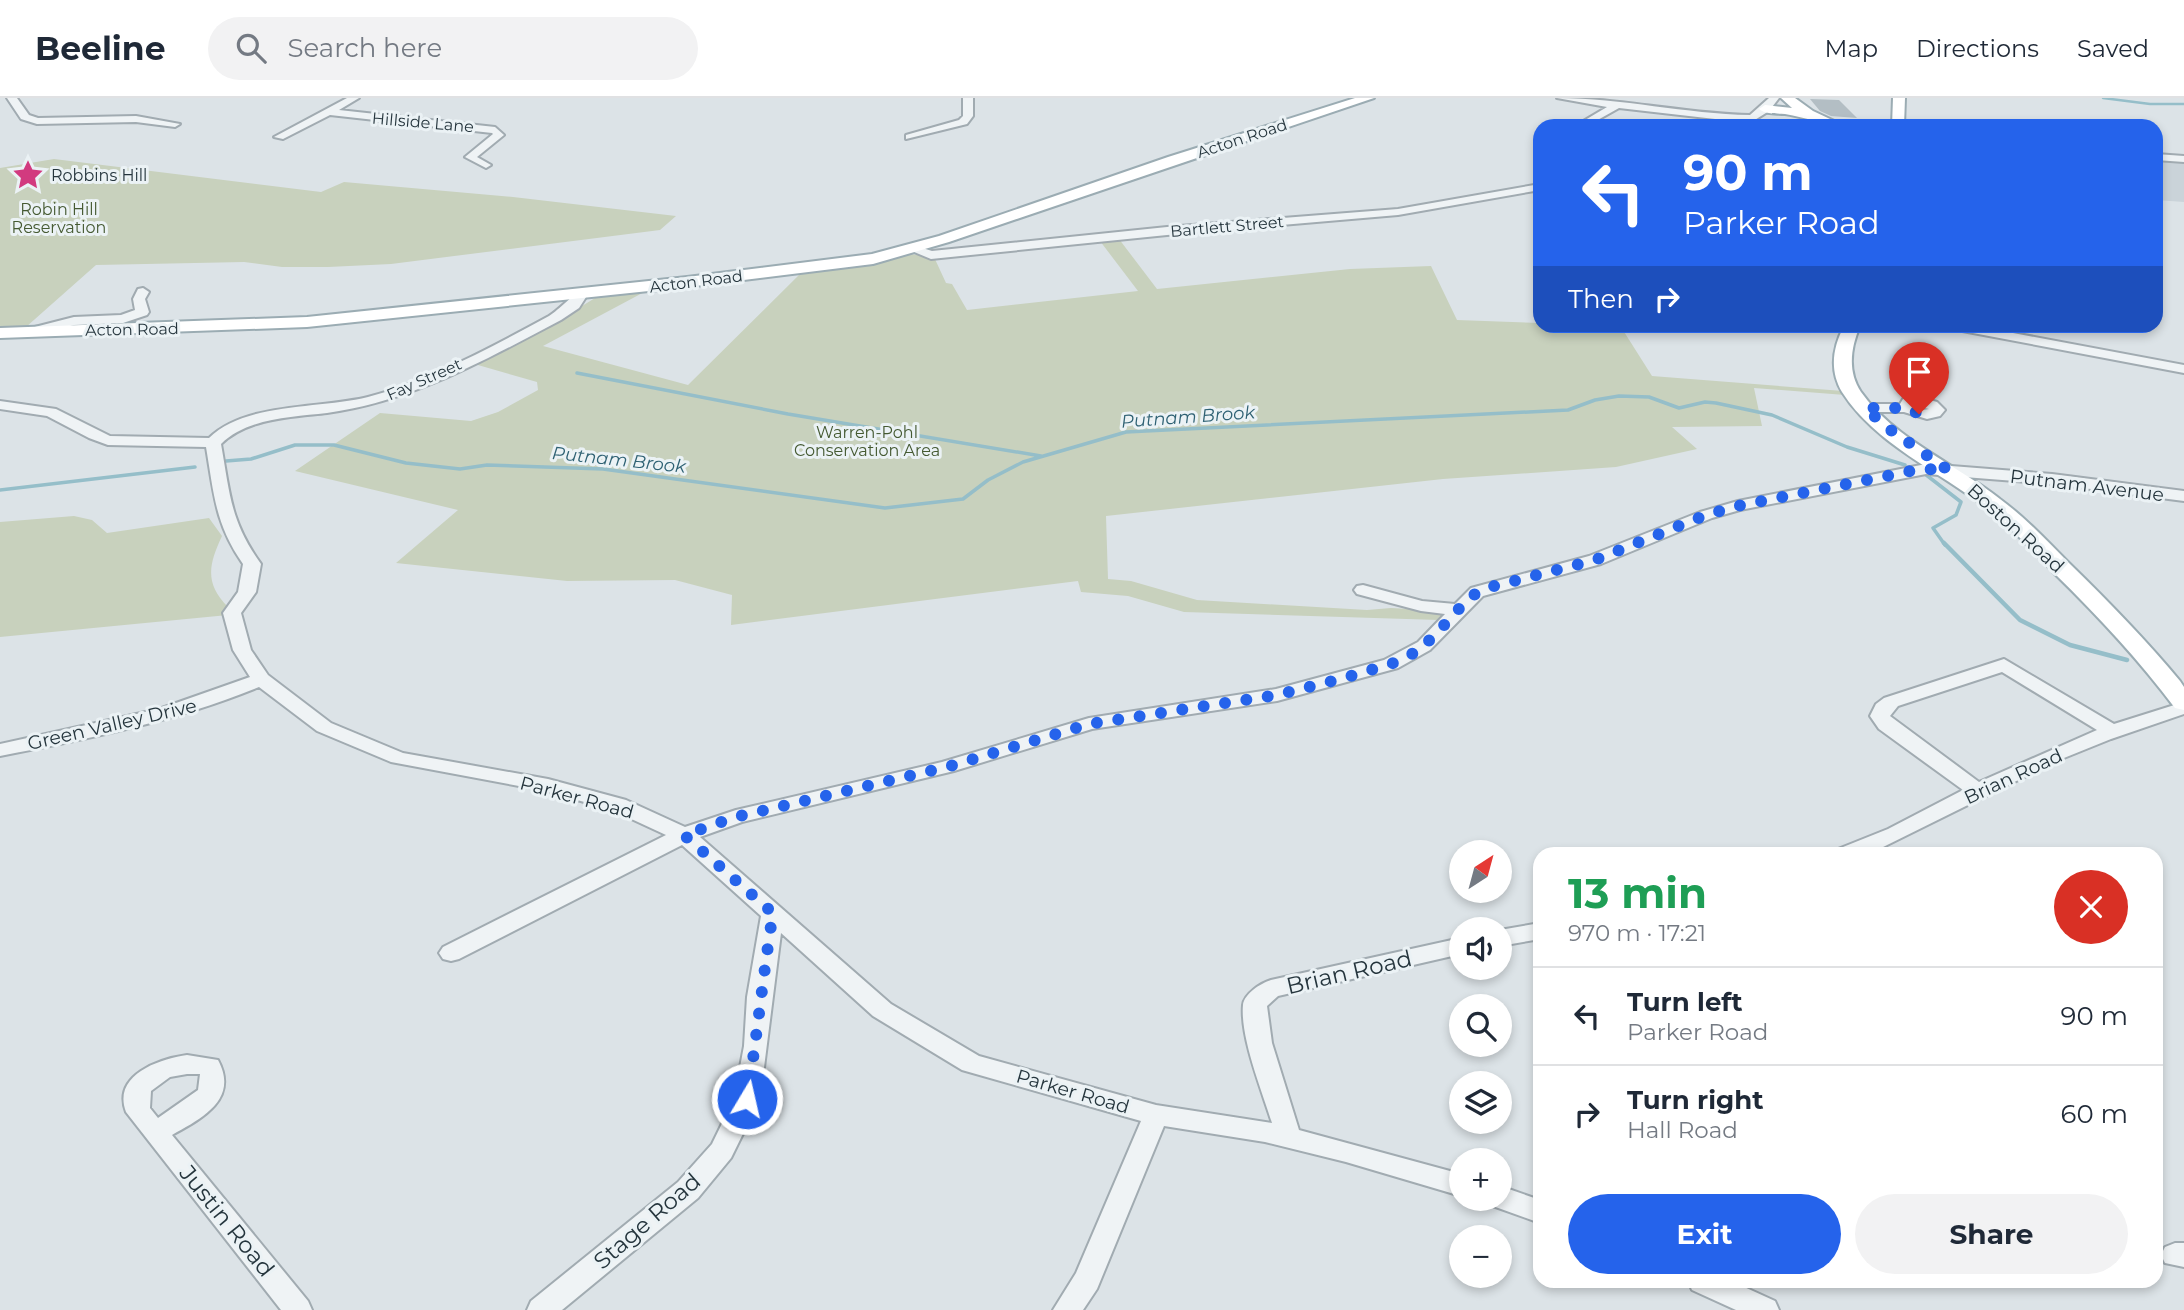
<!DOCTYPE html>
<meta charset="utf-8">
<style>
body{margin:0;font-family:Montserrat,sans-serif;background:#f2f2f3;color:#1f2937;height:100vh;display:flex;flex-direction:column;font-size:26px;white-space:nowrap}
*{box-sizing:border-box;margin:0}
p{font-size:23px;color:#747a83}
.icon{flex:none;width:38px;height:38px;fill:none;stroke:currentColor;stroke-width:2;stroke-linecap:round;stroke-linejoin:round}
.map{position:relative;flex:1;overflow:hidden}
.details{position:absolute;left:1533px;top:749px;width:630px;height:441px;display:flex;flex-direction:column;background:#fff;border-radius:21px;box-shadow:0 4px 10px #0003}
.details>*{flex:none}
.banner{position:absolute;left:1533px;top:21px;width:630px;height:214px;border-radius:21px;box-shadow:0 4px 10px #0003;background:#2563eb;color:#fff;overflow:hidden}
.needle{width:46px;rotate:36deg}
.controls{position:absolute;left:1449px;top:742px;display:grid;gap:14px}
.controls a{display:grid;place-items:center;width:63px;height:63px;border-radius:50%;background:#fff;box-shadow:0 4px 10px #0003;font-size:35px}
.pin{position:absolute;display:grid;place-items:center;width:60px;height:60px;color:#fff;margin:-72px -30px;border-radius:50% 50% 50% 0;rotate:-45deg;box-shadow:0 0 7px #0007}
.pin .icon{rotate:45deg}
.me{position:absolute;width:77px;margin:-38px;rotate:9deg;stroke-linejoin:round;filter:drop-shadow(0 0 5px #0008)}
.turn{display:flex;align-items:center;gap:24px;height:147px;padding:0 35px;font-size:32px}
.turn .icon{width:91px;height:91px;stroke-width:2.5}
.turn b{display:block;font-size:49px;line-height:60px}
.then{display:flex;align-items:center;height:66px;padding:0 35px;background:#0003;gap:14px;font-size:26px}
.round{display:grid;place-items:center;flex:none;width:74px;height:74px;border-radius:37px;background:#f2f2f3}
.overview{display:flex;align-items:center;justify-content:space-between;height:119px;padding:0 35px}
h1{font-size:42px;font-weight:700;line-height:52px;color:#1e9e55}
.cta{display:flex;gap:14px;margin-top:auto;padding:14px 35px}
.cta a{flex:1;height:80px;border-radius:42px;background:#2563eb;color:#fff;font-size:28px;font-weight:700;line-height:80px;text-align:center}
.cta a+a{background:#f2f2f3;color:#1f2937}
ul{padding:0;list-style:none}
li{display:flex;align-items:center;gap:21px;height:98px;padding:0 35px;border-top:2px solid #e0e1e3}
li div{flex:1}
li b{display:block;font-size:26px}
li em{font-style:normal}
header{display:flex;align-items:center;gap:42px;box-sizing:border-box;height:98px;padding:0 35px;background:#fff;border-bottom:2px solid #e0e1e3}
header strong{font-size:33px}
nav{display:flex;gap:38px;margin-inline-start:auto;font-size:24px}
.search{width:490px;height:63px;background:#f2f2f3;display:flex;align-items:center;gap:18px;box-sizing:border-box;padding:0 24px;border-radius:38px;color:#747a83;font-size:26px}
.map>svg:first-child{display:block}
.built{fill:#cad3d9}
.green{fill:#c8d1bd}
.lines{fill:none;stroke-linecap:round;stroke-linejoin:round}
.stream-far2{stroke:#95bec9;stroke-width:2.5}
.stream-far1{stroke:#95bec9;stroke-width:3.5}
.stream{stroke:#95bec9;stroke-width:4.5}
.building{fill:#b3bec4}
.minor-casing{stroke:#a1abb1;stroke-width:4}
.major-casing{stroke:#9bacb3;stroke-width:4}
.minor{fill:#eff3f5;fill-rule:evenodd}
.major{fill:#fff;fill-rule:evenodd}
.route{stroke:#2563eb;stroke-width:12;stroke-dasharray:0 21.6}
.labels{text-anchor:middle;stroke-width:6;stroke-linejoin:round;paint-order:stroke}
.far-street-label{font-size:16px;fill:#25353d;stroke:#ebf2f5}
.far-poi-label{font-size:16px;fill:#25353d;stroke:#ebf2f5;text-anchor:start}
.far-park-label{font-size:16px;fill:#455a32;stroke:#ebf2f5}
.far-water-label{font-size:18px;font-style:italic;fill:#2e6173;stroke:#ebf2f5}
.street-label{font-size:19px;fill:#25353d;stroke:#ebf2f5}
.near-street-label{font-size:23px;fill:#25353d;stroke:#ebf2f5}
</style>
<header>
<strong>Beeline</strong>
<div class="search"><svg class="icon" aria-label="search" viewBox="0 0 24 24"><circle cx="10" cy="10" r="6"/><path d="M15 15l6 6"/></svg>Search here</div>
<nav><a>Map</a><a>Directions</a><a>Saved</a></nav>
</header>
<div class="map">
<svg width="2184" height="1212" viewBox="0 0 2184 1212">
<rect width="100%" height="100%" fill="#dce3e7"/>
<!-- built -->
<path class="built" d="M2156 61 2184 63V104L2156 102Z"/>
<!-- green -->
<path class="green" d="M54 61 321 94 344 84 513 99 676 118 660 132 391 166 328 169H282L244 164 96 167 26 229 0 231V70Z
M1119 141 1157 191 1350 171 1431 168 1457 222 1540 225V228L1621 229 1652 278 1843 293 1845 297 1754 290 1762 328 1672 329 1697 351 1616 369 1443 381 1106 418 1108 481 1131 483 1197 502 1367 512 1391 510 1445 513 1439 522 1184 514 1128 498 1081 494 1078 483 731 527 732 497 675 482 567 483 396 465 458 412 295 373 380 315 471 323 498 314 538 292 537 284 471 265 561 221 595 200 648 192 543 248 688 287 801 175 879 164 910 156 934 159 946 185 952 186 967 212 1138 193 1100 143Z
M74 418 92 422 107 435 209 420 222 438C209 466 204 485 228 509V517L0 539V424Z"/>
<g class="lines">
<!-- stream-far2 -->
<path class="stream-far2" d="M2103 0 2150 6H2184"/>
<!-- stream-far1 -->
<path class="stream-far1" d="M577 275 788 316 1041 358
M226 363 251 361 295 347H334L406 365 460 371 487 367 603 371 885 410 963 401 988 382 1023 364 1126 334 1568 312 1595 302 1619 298 1649 299 1679 310 1705 304 1716 305 1772 317 1847 349 1905 367
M1925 376 1961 404 1956 417 1933 430 1945 447
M0 392 195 369"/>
<!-- stream -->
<path class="stream" d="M1944 445 2020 522 2070 547 2127 562"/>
</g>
<!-- building -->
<path class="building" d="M1810 1 1839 2 1857 20 1831 18 1820 13Z"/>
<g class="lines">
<defs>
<path id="minor" d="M7 0H17L29 17 38 20 136 18 180 26 175 29 136 24 37 26 21 21Z
M347 0H359L339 12 495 29 504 37 477 59 491 67 486 70 465 59 493 36 492 35 330 17 283 41 274 39Z
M963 0H973V18L967 26 906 41V37L959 22 963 18Z
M1557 0C1622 0 1686 16 1750 17L1769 0H1779L1769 13 1750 25 1619 10 1587 28H1575L1607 9Z
M2156 56 2184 58V64L2156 62Z
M1540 86V92L1398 117 1167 137 931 161 907 151 913 147 932 153 1167 129 1398 111Z
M143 190 149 194 145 201 149 214 147 217 123 225 74 227 32 238 25 234 27 231 74 219 121 217 135 212 133 201 138 191Z
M582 192 588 196 579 210 561 222C487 261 411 304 327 315 292 319 247 320 221 346 230 396 230 423 261 466L256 494 241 515 251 552 268 577 331 625 403 655 548 681 626 702 685 729 736 712 942 664 1089 620 1276 591 1384 562 1418 544 1445 516 1421 513 1357 496 1354 492 1357 488 1363 487 1422 503 1455 506 1471 490 1589 458 1700 414 1738 403 1926 366 2052 376 2184 393V403L2052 386 1926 376 1740 412 1712 420 1601 466 1483 498 1430 552 1398 570 1277 603 1092 631 954 673 742 724 700 739 891 906 979 958 1156 1007 1272 1025C1262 993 1240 939 1243 907 1244 896 1261 885 1271 882L1461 840V856L1278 898 1267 908 1272 945 1299 1032 1461 1076V1098L1346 1064 1265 1044 1164 1028 1097 1191 1083 1212H1053L1076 1175 1141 1023 962 972 873 918 781 835 760 1001 731 1060 698 1100 562 1212H527L531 1203 678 1084 712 1046 734 1001 744 948 747 899 761 818 682 747 459 861 451 863 443 861 439 855 443 849 666 737 612 712 546 693 391 664 317 633 259 589C176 623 88 641 0 658V646L159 611 250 579 233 552 223 515 238 494 243 466C215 426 214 396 206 349L108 347 89 340 47 318 0 311V303L56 311 110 338 209 340C246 304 320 311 368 299 431 282 492 249 549 218 559 212 574 195 582 192Z
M1950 228H1976L2184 267V275L1957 232Z
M1920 299 1937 304 1945 312 1940 318 1927 321 1904 314H1865L1858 310 1865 306H1900L1903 301ZM1915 308 1929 311 1922 312Z
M2004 561 2114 626 2184 604V616L2111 641 2059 662 1871 755 1835 756 1838 751 1888 731 1963 692 1879 631 1870 618 1876 606 1884 600ZM2002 574 2097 632 1979 684 1890 618 1898 608Z
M1540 825V841L1500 848V832Z
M187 957 218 962C239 1001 203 1020 172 1037L308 1203 312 1212H281L126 1014C112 977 159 961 187 957ZM187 976H200L198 992 158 1020 150 1010 151 993 170 979Z
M1500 1088 1540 1102V1125L1490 1107 1487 1101H1500Z
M2175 1145H2184V1169L2165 1165 2161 1157 2165 1149Z
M1688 1183H1731L1775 1203 1779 1212H1736L1692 1192Z"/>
<path id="major" d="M1355 0H1374L949 144 873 166 687 189 307 229 0 240V230L307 219 687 179 872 156 939 138 1168 59Z
M1781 0H1795L1813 13 1845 28C1824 28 1806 19 1785 16 1776 15 1766 17 1759 11L1765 7 1792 10Z
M1893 0H1905L1904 28H1892Z
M1844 228H1860C1851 249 1847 273 1861 294 1894 341 1956 366 2000 401 2026 420 2048 444 2070 466 2109 504 2146 542 2180 583L2184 589V612L2175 610C2139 562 2098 518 2055 476 2033 453 2011 429 1986 410 1939 373 1875 346 1842 294 1829 272 1833 249 1844 228Z"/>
</defs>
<!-- minor casing -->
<use href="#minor" class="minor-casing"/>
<!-- major casing -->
<use href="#major" class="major-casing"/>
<!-- minor -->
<use href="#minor" class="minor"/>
<!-- major -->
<use href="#major" class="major"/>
</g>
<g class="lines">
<!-- route -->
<path class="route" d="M747 1001C757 939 763 877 773 815L684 737 736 719 947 669 1089 626 1277 597 1344 580 1391 566 1416 554 1434 538 1469 500 1483 491 1595 462 1706 417 1738 408 1921 371 1948 372 1888 330 1865 310H1907L1919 316"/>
</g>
<!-- icons -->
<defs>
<symbol id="sight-bare" viewBox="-9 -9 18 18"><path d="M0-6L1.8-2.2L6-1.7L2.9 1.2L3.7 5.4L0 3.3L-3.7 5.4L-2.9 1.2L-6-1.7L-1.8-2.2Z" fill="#d23a7f" stroke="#ebf2f5" stroke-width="2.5" paint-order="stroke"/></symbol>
</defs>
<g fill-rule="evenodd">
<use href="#sight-bare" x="6" y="55" width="44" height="44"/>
</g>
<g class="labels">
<!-- far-street labels -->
<g class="far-street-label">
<text transform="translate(423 24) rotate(5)" y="6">Hillside Lane</text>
<text transform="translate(1242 40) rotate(-18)" y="6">Acton Road</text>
<text transform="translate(1227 128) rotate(-5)" y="6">Bartlett Street</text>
<text transform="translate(696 183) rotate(-7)" y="6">Acton Road</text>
<text transform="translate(132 231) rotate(-1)" y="6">Acton Road</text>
<text transform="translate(424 281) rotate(-24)" y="6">Fay Street</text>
</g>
<!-- far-poi labels -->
<g class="far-poi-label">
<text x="51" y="83">Robbins Hill</text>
</g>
<!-- far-park labels -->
<g class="far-park-label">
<text x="59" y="117">Robin Hill<tspan x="59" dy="18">Reservation</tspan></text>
<text x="867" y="340">Warren-Pohl<tspan x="867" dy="18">Conservation Area</tspan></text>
</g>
<!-- far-water labels -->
<g class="far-water-label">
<text transform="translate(1188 319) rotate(-4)" y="6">Putnam Brook</text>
<text transform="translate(619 362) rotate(6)" y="6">Putnam Brook</text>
</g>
<!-- street labels -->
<g class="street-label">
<text transform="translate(2087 387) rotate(7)" y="7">Putnam Avenue</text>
<text transform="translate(2016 430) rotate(42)" y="7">Boston Road</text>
<text transform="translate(112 626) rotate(-13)" y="7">Green Valley Drive</text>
<text transform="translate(2013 678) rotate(-25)" y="7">Brian Road</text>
<text transform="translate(577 699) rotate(15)" y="7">Parker Road</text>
<text transform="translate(1073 993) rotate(16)" y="7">Parker Road</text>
</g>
<!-- near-street labels -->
<g class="near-street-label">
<text transform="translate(1349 874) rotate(-13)" y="8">Brian Road</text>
<text transform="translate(227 1123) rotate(51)" y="8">Justin Road</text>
<text transform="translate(647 1123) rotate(-41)" y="8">Stage Road</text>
</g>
</g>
</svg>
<div class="controls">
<a><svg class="needle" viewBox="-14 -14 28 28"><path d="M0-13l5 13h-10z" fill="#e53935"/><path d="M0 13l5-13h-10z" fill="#747a83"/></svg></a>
<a><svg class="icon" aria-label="sound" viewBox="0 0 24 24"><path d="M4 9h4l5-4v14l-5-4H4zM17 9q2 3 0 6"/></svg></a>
<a><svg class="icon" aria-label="search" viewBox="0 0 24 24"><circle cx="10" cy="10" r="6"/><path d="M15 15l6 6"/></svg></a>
<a><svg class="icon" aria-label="layers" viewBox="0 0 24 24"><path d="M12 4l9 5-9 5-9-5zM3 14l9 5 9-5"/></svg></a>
<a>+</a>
<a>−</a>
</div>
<div class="pin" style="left:1919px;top:316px;background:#d93025"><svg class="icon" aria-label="arrive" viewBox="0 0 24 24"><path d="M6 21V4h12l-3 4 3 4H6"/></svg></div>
<svg class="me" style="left:747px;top:1001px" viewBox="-20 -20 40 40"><circle r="17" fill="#2563eb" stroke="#fff" stroke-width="3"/><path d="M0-11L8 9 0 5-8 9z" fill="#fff"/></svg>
<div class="banner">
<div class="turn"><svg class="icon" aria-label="left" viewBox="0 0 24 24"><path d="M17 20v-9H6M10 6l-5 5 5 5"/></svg><div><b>90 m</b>Parker Road</div></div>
<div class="then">Then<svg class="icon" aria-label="right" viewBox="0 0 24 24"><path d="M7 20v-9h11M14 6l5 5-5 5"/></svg></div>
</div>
<section class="details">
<div class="overview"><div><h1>13 min</h1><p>970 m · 17:21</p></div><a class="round" style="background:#d93025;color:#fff"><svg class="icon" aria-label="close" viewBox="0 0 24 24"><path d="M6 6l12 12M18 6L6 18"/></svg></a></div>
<ul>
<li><svg class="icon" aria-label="left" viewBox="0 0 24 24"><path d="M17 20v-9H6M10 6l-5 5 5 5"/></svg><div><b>Turn left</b><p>Parker Road</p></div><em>90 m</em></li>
<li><svg class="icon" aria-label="right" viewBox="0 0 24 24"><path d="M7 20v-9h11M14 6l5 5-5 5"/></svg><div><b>Turn right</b><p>Hall Road</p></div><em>60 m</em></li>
</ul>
<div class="cta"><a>Exit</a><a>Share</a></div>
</section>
</div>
